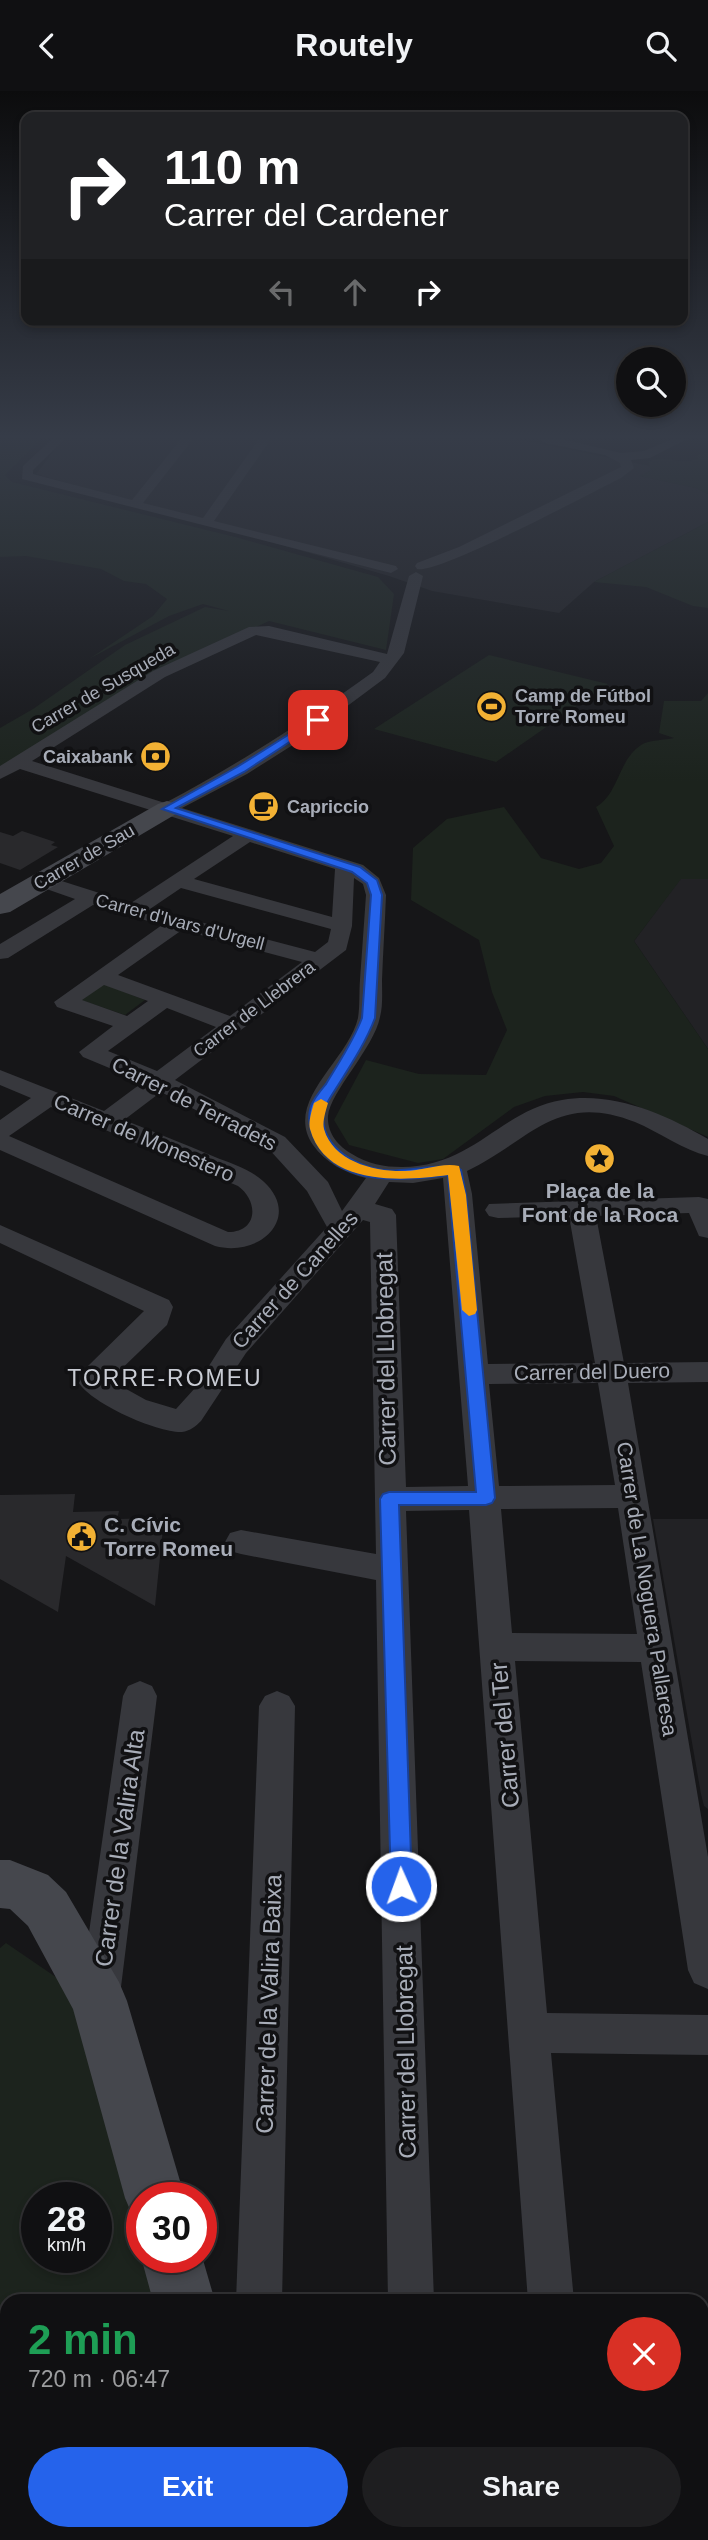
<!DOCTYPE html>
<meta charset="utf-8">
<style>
body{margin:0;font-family:Helvetica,sans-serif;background:#1e1e20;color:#f1f3f6;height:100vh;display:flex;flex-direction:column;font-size:26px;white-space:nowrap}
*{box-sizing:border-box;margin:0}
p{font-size:23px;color:#9c9d9f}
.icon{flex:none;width:38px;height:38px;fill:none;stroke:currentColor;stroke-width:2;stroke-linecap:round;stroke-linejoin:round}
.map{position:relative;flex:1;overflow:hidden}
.sheet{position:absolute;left:0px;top:2203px;width:709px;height:247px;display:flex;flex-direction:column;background:#101012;border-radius:21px 21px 0 0;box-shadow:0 4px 10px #0003,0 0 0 2px #303032}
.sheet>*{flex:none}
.banner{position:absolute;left:21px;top:21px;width:667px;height:214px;border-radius:14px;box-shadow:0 4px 10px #0003,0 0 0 2px #303032;background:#202124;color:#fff;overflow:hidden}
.buttons{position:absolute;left:616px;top:256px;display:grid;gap:14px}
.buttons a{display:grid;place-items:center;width:70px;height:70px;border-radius:50%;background:#101012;box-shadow:0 4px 10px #0003,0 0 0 2px #303032;font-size:35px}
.speed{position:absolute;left:21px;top:2091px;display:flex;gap:14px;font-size:35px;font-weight:700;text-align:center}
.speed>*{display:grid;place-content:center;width:91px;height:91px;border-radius:50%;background:#101012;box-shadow:0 4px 10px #0003,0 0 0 2px #303032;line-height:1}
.speed small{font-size:18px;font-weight:400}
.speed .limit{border:10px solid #d22;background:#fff;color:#111}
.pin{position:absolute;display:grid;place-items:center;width:60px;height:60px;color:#fff;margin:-30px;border-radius:14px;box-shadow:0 4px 10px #0006}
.me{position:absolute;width:77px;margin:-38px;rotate:358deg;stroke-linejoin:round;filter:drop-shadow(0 0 5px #0008)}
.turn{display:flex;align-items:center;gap:24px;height:147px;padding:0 28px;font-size:32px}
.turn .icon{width:91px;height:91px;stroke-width:2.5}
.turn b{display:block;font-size:49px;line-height:60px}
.lanes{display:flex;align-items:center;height:66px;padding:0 28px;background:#0003;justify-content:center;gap:35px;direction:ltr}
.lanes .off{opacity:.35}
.round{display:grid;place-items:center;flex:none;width:74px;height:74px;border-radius:37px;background:#1e1e20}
.overview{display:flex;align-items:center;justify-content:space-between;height:119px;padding:0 28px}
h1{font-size:42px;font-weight:700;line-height:52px;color:#1e9e55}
.button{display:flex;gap:14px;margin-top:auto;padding:14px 28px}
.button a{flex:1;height:80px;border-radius:42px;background:#2563eb;color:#fff;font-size:28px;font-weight:700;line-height:80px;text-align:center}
.button a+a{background:#1e1e20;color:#f1f3f6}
header{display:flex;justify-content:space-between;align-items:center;height:91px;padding:0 28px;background:#101012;font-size:32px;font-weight:700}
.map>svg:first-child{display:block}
.built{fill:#222225}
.green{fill:#1c231d;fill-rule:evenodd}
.building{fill:#29292c}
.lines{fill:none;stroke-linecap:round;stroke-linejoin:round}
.street{fill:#37383d;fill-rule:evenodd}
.secondary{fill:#45474d;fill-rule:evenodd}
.route{fill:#2563eb;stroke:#184099;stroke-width:2}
.slow{fill:#f59e0b}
.labels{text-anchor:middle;stroke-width:7;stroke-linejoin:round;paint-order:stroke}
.far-street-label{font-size:18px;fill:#a8adb8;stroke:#111113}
.far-poi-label{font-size:18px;font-weight:bold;fill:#a8adb8;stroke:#111113;text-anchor:start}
.street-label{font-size:21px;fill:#a8adb8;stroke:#111113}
.poi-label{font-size:21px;font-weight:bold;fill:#a8adb8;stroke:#111113}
.neighbourhood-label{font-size:23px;letter-spacing:2px;fill:#c9ccd4;stroke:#111113}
.near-street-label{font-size:24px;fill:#a8adb8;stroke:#111113}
</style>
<header><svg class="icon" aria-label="back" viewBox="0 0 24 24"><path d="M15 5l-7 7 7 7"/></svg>Routely<svg class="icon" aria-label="search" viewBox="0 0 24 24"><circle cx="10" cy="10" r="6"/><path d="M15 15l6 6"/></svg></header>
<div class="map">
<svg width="708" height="2449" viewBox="0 0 708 2449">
<rect width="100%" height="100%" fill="#161618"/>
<!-- built -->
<path class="built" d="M63 348H516L650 375 652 379 640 385 696 397 708 403V431L594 491 559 522 432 500 389 485 36 383Z
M681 787 708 788V958L634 850Z
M653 1428H708V1718L704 1715 701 1703Z"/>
<!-- green -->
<path class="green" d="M0 348H41L5 384 12 391 235 446 378 486 394 503 386 559 269 530 232 547 0 681V637L33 618 125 554 205 516 229 520 203 513 169 525 89 568 153 525 167 508 146 493 124 490 101 478 26 465 0 466Z
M708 361V403L696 397 639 385 651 379 648 371C663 362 681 376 698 367L695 365Z
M708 431V517L693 515 646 496 594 491Z
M489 564 608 593 496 671 374 638Z
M708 602V788H681L634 850 708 958V1046L614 1005 583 1001 545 1005 514 1016 443 1068 418 1072 349 1054 334 1029 366 969 419 983 486 984 507 939 492 901 479 849 411 809 413 757 447 728 504 716 541 767 579 778 601 772 614 755 596 716C619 703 618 669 641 654 649 649 665 649 674 647L659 642 664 610H701Z
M104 893 145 909 125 924 81 909Z
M6 1852 66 1893 142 2107V2166L164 2172 172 2210H7V2443H223L225 2449H0V1857ZM37 2107H96V2166H37Z"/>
<!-- building -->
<path class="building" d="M22 740 55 751 51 754 58 756 20 779 0 772V741L13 745Z
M75 1403 73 1421 119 1420 117 1428 164 1427 155 1515 66 1465 58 1521 0 1488V1404Z"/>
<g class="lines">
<!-- street -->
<path class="street" d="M52 348H65L33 379V383L132 409 181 348H193L143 412 203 427 259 348H271L214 430 396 475 398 478 391 482 22 388 23 375Z
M539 348H562L621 362 644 360 672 348H687L650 367 631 369 634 377 621 387C591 402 439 483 417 478L415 475 417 472 459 456 621 376 620 372 605 364 545 352Z
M416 481 423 485 404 562 385 587 307 645 247 683 182 717 363 774 379 787 386 804C385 832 383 861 382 889 382 901 383 915 380 926 374 957 330 1001 328 1025 327 1042 338 1055 352 1063 368 1073 384 1076 402 1076 473 1076 501 1019 562 1009 613 1000 665 1023 708 1048V1065C683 1059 659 1041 635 1031 556 1000 530 1050 467 1080L472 1103 488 1273 595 1272 569 1125 498 1127 489 1125 485 1119 489 1113 699 1106 708 1108V1147L699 1145 689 1122 596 1125 624 1272 708 1271V1291L628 1292 708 1766V1898L694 1892 688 1879 641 1571 515 1570 547 1922 708 1924V1964L551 1962 574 2210H528L469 1419 406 1420 434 2210H388L376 1489 241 1463 230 1460 225 1451 230 1442 241 1439 376 1463 370 1131 363 1129 246 1262 201 1330C196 1335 190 1340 182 1341 158 1342 92 1313 79 1292L88 1275 144 1220 0 1152V1134L169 1209 173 1216 167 1234 110 1289 146 1309 176 1318 195 1297 226 1248 327 1136 307 1100 267 1056 161 1001 124 1029C154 1041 185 1053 215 1066 230 1072 250 1078 263 1090 303 1126 260 1167 215 1155L0 1059V1029L31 1007 0 994V979L104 1020 143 991 83 966 79 961 113 935 57 916 54 911 162 834 93 814 8 867 0 868V853L75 808 35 794 32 790 35 786H49L131 812 233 745 20 678 0 688V675L153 580 249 536 269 535 387 563 409 485ZM256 544 380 571 373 581C304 631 240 672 165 712L32 670 165 586ZM250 751 335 778 332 826 194 788ZM354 787 363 793 366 804C364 832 362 861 360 889 359 901 360 915 358 927 348 970 283 1010 313 1054 326 1072 345 1082 366 1087L342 1120 328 1091 285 1046 175 989 346 859 352 835ZM181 797 331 838 328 851 315 861 150 818ZM182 839 302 871 230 925 118 884ZM104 894 148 910 127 925 82 909ZM167 917 216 936 157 980 108 960ZM51 1016 238 1095C259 1110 258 1141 228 1141L9 1045ZM443 1087 468 1395 406 1396 396 1124 392 1118 375 1113 389 1091 413 1092ZM598 1292 615 1394 499 1395 489 1293ZM618 1417 637 1543 512 1542 501 1418Z
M140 1590 152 1595 157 1605 120 1904 114 1918 100 1923 86 1918 80 1904 123 1605 128 1595Z
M277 1600 289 1605 295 1615 282 2210H236L259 1615 265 1605Z
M391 2443H441V2449H391Z
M545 2443H595V2449H545Z"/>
<!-- secondary -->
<path class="secondary" d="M167 710 176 713 180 718 176 723 10 821 0 823V803L158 713Z
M0 1769H10L48 1784 66 1801 119 1891 127 1910 185 2107H142V2132L134 2128 125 2107 73 1918 28 1835 10 1818 0 1817Z
M201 2162 215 2210H153L141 2166 142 2164V2166H201Z
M215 2443H285L287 2449H217Z"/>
</g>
<!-- sky -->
<linearGradient id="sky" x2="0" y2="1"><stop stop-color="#0c0c0d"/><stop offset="0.5" stop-color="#363c48"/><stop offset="1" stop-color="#363c48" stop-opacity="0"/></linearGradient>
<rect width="708" height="691" fill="url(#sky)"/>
<!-- route -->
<path class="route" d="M315 627 323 629 244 681 176 717 360 776 377 789 382 804 375 927C364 956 346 981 330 1007 307 1044 348 1075 383 1079 400 1082 452 1070 461 1079L466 1104 495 1407 492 1412 486 1414H399L412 1795 409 1802 401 1805 394 1802 391 1795 380 1408 383 1403 389 1401H476L448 1084C405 1089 341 1097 316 1051 310 1040 307 1028 311 1015 314 1007 321 999 326 993 339 971 353 951 362 927L371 804 367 792 352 781 162 718 237 676Z"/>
<!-- slow -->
<path class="slow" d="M321 1008 328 1012C326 1019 322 1031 324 1038 333 1071 376 1081 405 1080 423 1080 442 1071 459 1075L466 1104 477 1219 475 1223 469 1225 462 1219 448 1084C404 1090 326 1096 310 1038 308 1031 312 1019 314 1012Z"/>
<!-- icons -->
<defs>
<symbol id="stadium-disc" viewBox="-11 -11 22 22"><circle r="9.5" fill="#f2b134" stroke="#111113"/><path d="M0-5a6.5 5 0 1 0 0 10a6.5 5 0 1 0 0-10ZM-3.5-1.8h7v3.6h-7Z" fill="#111"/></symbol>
<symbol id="bank-disc" viewBox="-11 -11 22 22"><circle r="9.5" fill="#f2b134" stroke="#111113"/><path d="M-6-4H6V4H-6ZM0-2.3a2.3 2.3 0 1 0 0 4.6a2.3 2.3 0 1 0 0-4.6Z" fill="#111"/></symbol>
<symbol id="cafe-disc" viewBox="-11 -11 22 22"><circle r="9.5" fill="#f2b134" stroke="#111113"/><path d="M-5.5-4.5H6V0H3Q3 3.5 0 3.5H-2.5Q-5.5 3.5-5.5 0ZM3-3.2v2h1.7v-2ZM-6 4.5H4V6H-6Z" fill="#111"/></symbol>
<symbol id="sight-disc" viewBox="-11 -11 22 22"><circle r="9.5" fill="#f2b134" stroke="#111113"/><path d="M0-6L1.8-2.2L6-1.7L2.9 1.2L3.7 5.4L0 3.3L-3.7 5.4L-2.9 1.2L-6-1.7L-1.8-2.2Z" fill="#111"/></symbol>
<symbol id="civic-disc" viewBox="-11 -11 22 22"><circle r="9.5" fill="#f2b134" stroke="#111113"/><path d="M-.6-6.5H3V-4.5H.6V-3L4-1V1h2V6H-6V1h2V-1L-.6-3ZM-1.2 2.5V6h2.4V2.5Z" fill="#111"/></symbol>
</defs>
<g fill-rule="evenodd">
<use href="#stadium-disc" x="474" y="598" width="35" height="35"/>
<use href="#bank-disc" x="138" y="648" width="35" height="35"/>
<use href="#cafe-disc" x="246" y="698" width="35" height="35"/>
<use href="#sight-disc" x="582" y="1050" width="35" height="35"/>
<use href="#civic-disc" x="64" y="1428" width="35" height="35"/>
</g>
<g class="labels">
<!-- far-street labels -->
<g class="far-street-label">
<text transform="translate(103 597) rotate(-30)" y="6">Carrer de Susqueda</text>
<text transform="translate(84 766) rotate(-30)" y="6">Carrer de Sau</text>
<text transform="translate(180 831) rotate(15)" y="6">Carrer d'Ivars d'Urgell</text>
<text transform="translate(254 918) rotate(-37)" y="6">Carrer de Llebrera</text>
</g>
<!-- far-poi labels -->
<g class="far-poi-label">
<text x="515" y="611">Camp de Fútbol<tspan x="515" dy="21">Torre Romeu</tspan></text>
<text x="133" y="672" text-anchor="end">Caixabank</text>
<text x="287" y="722">Capriccio</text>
</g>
<!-- street labels -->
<g class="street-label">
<text transform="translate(194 1013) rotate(27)" y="7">Carrer de Terradets</text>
<text transform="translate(144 1047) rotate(23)" y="7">Carrer de Monestero</text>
<text transform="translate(295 1189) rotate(-48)" y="7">Carrer de Canelles</text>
<text transform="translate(592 1281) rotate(-1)" y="7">Carrer del Duero</text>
<text transform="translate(647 1498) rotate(81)" y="7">Carrer de La Noguera Pallaresa</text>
</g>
<!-- poi labels -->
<g class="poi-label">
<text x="600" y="1107">Plaça de la<tspan x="600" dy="24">Font de la Roca</tspan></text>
<text x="104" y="1441" text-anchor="start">C. Cívic<tspan x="104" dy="24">Torre Romeu</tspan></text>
</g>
<!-- neighbourhood labels -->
<g class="neighbourhood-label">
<text x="165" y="1295">TORRE-ROMEU</text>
</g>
<!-- near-street labels -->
<g class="near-street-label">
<text transform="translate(386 1268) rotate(-91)" y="8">Carrer del Llobregat</text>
<text transform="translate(505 1644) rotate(-95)" y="8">Carrer del Ter</text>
<text transform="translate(120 1757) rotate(-82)" y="8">Carrer de la Valira Alta</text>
<text transform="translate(269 1913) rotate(-88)" y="8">Carrer de la Valira Baixa</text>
<text transform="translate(406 1961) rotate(-91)" y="8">Carrer del Llobregat</text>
</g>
</g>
</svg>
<div class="buttons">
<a><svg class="icon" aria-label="search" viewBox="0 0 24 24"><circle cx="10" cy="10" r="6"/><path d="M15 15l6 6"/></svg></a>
</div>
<div class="speed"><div>28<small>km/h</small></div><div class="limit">30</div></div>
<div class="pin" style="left:318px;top:629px;background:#d93025"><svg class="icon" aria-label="arrive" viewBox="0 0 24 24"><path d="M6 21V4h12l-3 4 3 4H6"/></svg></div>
<svg class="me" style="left:401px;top:1795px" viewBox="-20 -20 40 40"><circle r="17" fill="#2563eb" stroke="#fff" stroke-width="3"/><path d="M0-11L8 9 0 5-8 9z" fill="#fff"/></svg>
<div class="banner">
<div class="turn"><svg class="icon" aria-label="right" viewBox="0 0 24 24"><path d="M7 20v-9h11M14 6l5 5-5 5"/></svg><div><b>110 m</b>Carrer del Cardener</div></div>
<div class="lanes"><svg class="icon off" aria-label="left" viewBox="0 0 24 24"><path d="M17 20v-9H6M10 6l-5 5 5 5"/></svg><svg class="icon off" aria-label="ahead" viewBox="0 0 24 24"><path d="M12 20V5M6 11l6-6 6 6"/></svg><svg class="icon" aria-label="right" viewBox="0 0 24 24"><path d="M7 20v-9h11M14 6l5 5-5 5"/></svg></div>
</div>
<section class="sheet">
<div class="overview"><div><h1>2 min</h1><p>720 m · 06:47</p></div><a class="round" style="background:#d93025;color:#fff"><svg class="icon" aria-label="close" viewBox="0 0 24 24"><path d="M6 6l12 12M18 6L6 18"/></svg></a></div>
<div class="button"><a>Exit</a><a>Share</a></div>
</section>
</div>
